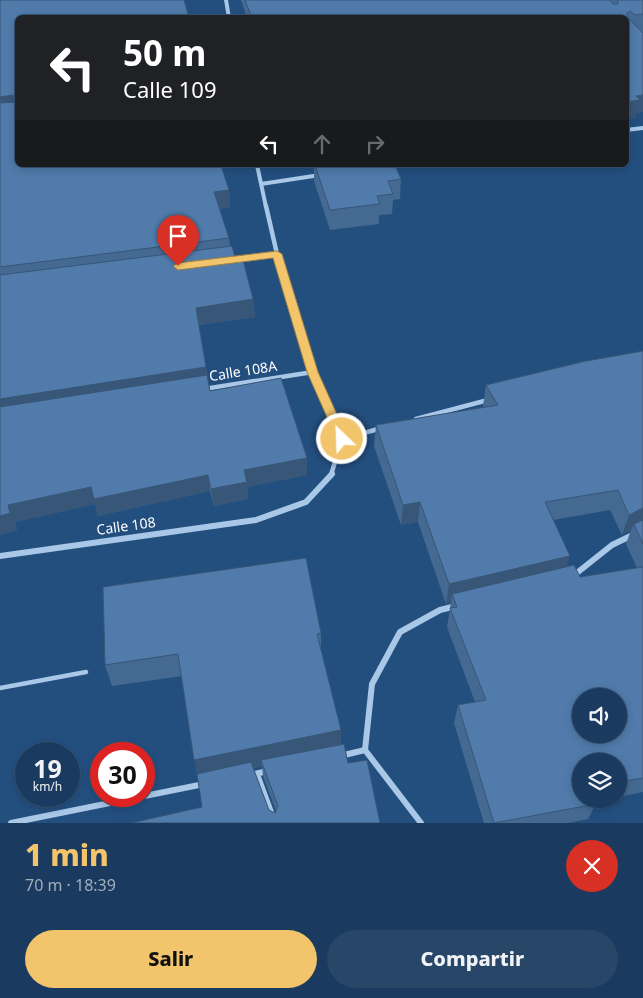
<!DOCTYPE html>
<html lang="es">
<meta charset="utf-8">
<style>
body{margin:0;font-family:"Noto Sans",sans-serif;background:#274668;color:#f1f3f6;height:100vh;display:flex;flex-direction:column;font-size:19px;white-space:nowrap}
*{box-sizing:border-box;margin:0}
p{font-size:16px;color:#9fadbd}
.icon{flex:none;width:28px;height:28px;fill:none;stroke:currentColor;stroke-width:2;stroke-linecap:round;stroke-linejoin:round}
.map{position:relative;height:823px;overflow:hidden}
.sheet{display:flex;flex-direction:column;background:#1a3b5f;flex:1}
.sheet>*{flex:none}
.hud{position:absolute;left:15px;top:15px;width:614px;height:152px;border-radius:8px;box-shadow:0 2px 8px #0003,0 0 0 1px #385574;background:#202124;color:#fff;overflow:hidden}
.tools{position:absolute;left:572px;top:688px;display:grid;gap:10px}
.tools a{display:grid;place-items:center;width:55px;height:55px;border-radius:50%;background:#1a3b5f;box-shadow:0 2px 8px #0003,0 0 0 1px #385574;font-size:25px}
.speed{position:absolute;left:15px;top:742px;display:flex;gap:10px;font-size:25px;font-weight:700;text-align:center}
.speed>*{display:grid;place-content:center;width:65px;height:65px;border-radius:50%;background:#1a3b5f;box-shadow:0 2px 8px #0003,0 0 0 1px #385574;line-height:1}
.speed small{font-size:12px;font-weight:400}
.speed .limit{border:8px solid #d22;background:#fff;color:#111}
.pin{position:absolute;display:grid;place-items:center;width:42px;height:42px;color:#fff;margin:-51px -21px;border-radius:50% 50% 50% 0;rotate:-45deg;box-shadow:0 0 5px #0007}
.pin .icon{rotate:45deg}
.me{position:absolute;width:55px;margin:-28px;rotate:336deg;stroke-linejoin:round;filter:drop-shadow(0 0 4px #0008)}
.turn{display:flex;align-items:center;gap:18px;height:105px;padding:0 25px;font-size:22px}
.turn .icon{width:65px;height:65px;stroke-width:2.5}
.turn b{display:block;font-size:35px;line-height:42px}
.lanes{display:flex;align-items:center;height:48px;padding:0 25px;background:#0003;justify-content:center;gap:25px;direction:ltr}
.lanes .off{opacity:.35}
.round{display:grid;place-items:center;flex:none;width:52px;height:52px;border-radius:26px;background:#274668}
.headline{display:flex;align-items:center;justify-content:space-between;height:85px;padding:0 25px}
h1{font-size:30px;font-weight:800;line-height:38px;color:#f2c56c}
.action{display:flex;gap:10px;margin-top:auto;padding:10px 25px}
.action a{flex:1;height:58px;border-radius:30px;background:#f2c56c;color:#111;font-size:20px;font-weight:800;line-height:58px;text-align:center}
.action a+a{background:#274668;color:#f1f3f6}
.map>svg:first-child{display:block}
.lines{fill:none;stroke-linecap:round;stroke-linejoin:round}
.lane{stroke:#a9c7e7;stroke-width:4.5}
.street-far2{stroke:#a9c7e7;stroke-width:4}
.street-far1{stroke:#a9c7e7;stroke-width:4.5}
.street{stroke:#a9c7e7;stroke-width:6}
.wall{fill:#456a92;fill-rule:evenodd}
.shaded-wall{fill:#385677}
.building{fill:#507baa;stroke:#385677;fill-rule:evenodd}
.route{fill:#f2c56c;stroke:#9d8046}
.labels{text-anchor:middle;stroke-width:4;stroke-linejoin:round;paint-order:stroke}
.street-label{font-size:14px;fill:#fff;stroke:#234f7f}
</style>
<div class="map">
<svg width="643" height="823" viewBox="0 0 643 823">
<rect width="100%" height="100%" fill="#234f7f"/>
<g class="lines">
<!-- lane -->
<path class="lane" d="M0 688 86 672"/>
<!-- street-far2 -->
<path class="street-far2" d="M226 0 229 18
M626 130 643 128
M257 165 266 207
M261 184 320 175"/>
<!-- street-far1 -->
<path class="street-far1" d="M266 206 277 254 313 372 342 439 331 475
M236 259 277 254
M204 389 313 372
M416 419 488 400
M342 439 382 428"/>
<!-- street -->
<path class="street" d="M0 556 256 520 306 502 332 474
M573 576 612 545 643 530
M340 756 365 750
M257 774 275 823
M250 775 268 771
M11 823 204 784
M421 823 365 750 372 684 400 632 440 610 456 606"/>
</g>
<!-- wall -->
<path class="wall" d="M0 0 18 18 229 190 230 207 219 209 229 238 230 246 235 257 253 299 255 317 199 325 210 391 307 458V475L247 487 248 499 214 506 210 491 98 516 95 504 15 522 17 530 0 535Z
M241 0H643V112L636 113 635 118 626 18H247Z
M313 165H395L401 179 400 199 393 200 392 214 379 215V224L330 230 314 181V167Z
M643 351V792L619 797V761H581V799H608L595 801 596 804 588 819 568 823H484L454 723 458 705 475 702 447 627 451 602 446 604 418 522 401 525 374 446 376 425 484 408 483 406 486 385ZM610 510 622 535 631 530 626 544 637 568 580 577 566 567 553 520Z
M321 633V649L341 730V744L348 763 380 823 202 807 197 773 182 676 112 686 105 665ZM262 766 263 776 276 811 275 813 269 810 253 768Z"/>
<!-- shaded-wall -->
<path class="shaded-wall" d="M13 95 18 111 0 114V97Z
M643 95V112L636 113 635 118 626 119V102L636 96Z
M229 190 230 207 215 209 214 192Z
M253 299 255 317 198 325 196 308Z
M206 367 208 384 0 417V399Z
M307 458V475L247 487 248 499 214 506 211 489 244 470Z
M208 475 210 491 98 516 95 504 15 522 17 530 0 535V516L8 505 91 487Z
M420 502 418 522 401 525 403 505Z
M643 508V521L634 524 631 530 622 535 629 515Z
M570 556 564 576 452 594 451 602 446 604 449 584Z
M341 730V750L261 760 262 766 199 779 194 760Z"/>
<!-- building -->
<path class="building" d="M0 0H184L189 18H18V165H221L229 190 214 192 229 238 0 267V103L15 102 17 98 13 95 0 97Z
M245 0H609L613 4H618V0H643V14L635 15 630 11 627 13V17L643 33V95L636 96 640 100 626 102V18H252Z
M315 165H395L401 179 388 181 393 194 377 196 380 204 330 210Z
M232 246 235 257 242 256 253 299 196 308 206 367 0 399V275Z
M643 351V508L629 515 618 490 545 502 570 556 449 584 420 502 403 505 376 425 498 405 486 385 586 361Z
M207 375 210 391 281 378 307 458 244 470 247 482 211 489 208 475 94 499 91 487 8 505 10 513 0 516V407Z
M643 520V544L634 524Z
M306 558 321 633 317 634 341 730 194 760 178 654 105 665 103 587Z
M574 565 580 577 643 567V778L619 782V761H581V799H594L596 804 494 823 458 705 486 700 450 608 457 607 452 594ZM581 696H619V734H581Z
M344 744 348 763 367 760 380 823H131L202 807 197 774 251 762 269 810 275 813 278 806 261 760Z"/>
<!-- route -->
<path class="route" d="M277 251 282 254 318 372 348 439 346 442H338L307 372 273 258 178 270 173 266 178 263Z"/>
<g class="labels">
<!-- street labels -->
<g class="street-label">
<text transform="translate(243 371) rotate(-9)" y="5">Calle 108A</text>
<text transform="translate(126 526) rotate(-8)" y="5">Calle 108</text>
</g>
</g>
</svg>
<div class="tools">
<a><svg class="icon" aria-label="sound" viewBox="0 0 24 24"><path d="M4 9h4l5-4v14l-5-4H4zM17 9q2 3 0 6"/></svg></a>
<a><svg class="icon" aria-label="layers" viewBox="0 0 24 24"><path d="M12 4l9 5-9 5-9-5zM3 14l9 5 9-5"/></svg></a>
</div>
<div class="speed"><div>19<small>km/h</small></div><div class="limit">30</div></div>
<div class="pin" style="left:178px;top:266px;background:#d93025"><svg class="icon" aria-label="arrive" viewBox="0 0 24 24"><path d="M6 21V4h12l-3 4 3 4H6"/></svg></div>
<svg class="me" style="left:342px;top:439px" viewBox="-20 -20 40 40"><circle r="17" fill="#f2c56c" stroke="#fff" stroke-width="3"/><path d="M0-11L8 9 0 5-8 9z" fill="#fff"/></svg>
<div class="hud">
<div class="turn"><svg class="icon" aria-label="left" viewBox="0 0 24 24"><path d="M17 20v-9H6M10 6l-5 5 5 5"/></svg><div><b>50 m</b>Calle 109</div></div>
<div class="lanes"><svg class="icon" aria-label="left" viewBox="0 0 24 24"><path d="M17 20v-9H6M10 6l-5 5 5 5"/></svg><svg class="icon off" aria-label="ahead" viewBox="0 0 24 24"><path d="M12 20V5M6 11l6-6 6 6"/></svg><svg class="icon off" aria-label="right" viewBox="0 0 24 24"><path d="M7 20v-9h11M14 6l5 5-5 5"/></svg></div>
</div>
</div>
<section class="sheet">
<div class="headline"><div><h1>1 min</h1><p>70 m · 18:39</p></div><a class="round" style="background:#d93025;color:#fff"><svg class="icon" aria-label="close" viewBox="0 0 24 24"><path d="M6 6l12 12M18 6L6 18"/></svg></a></div>
<div class="action"><a>Salir</a><a>Compartir</a></div>
</section>
